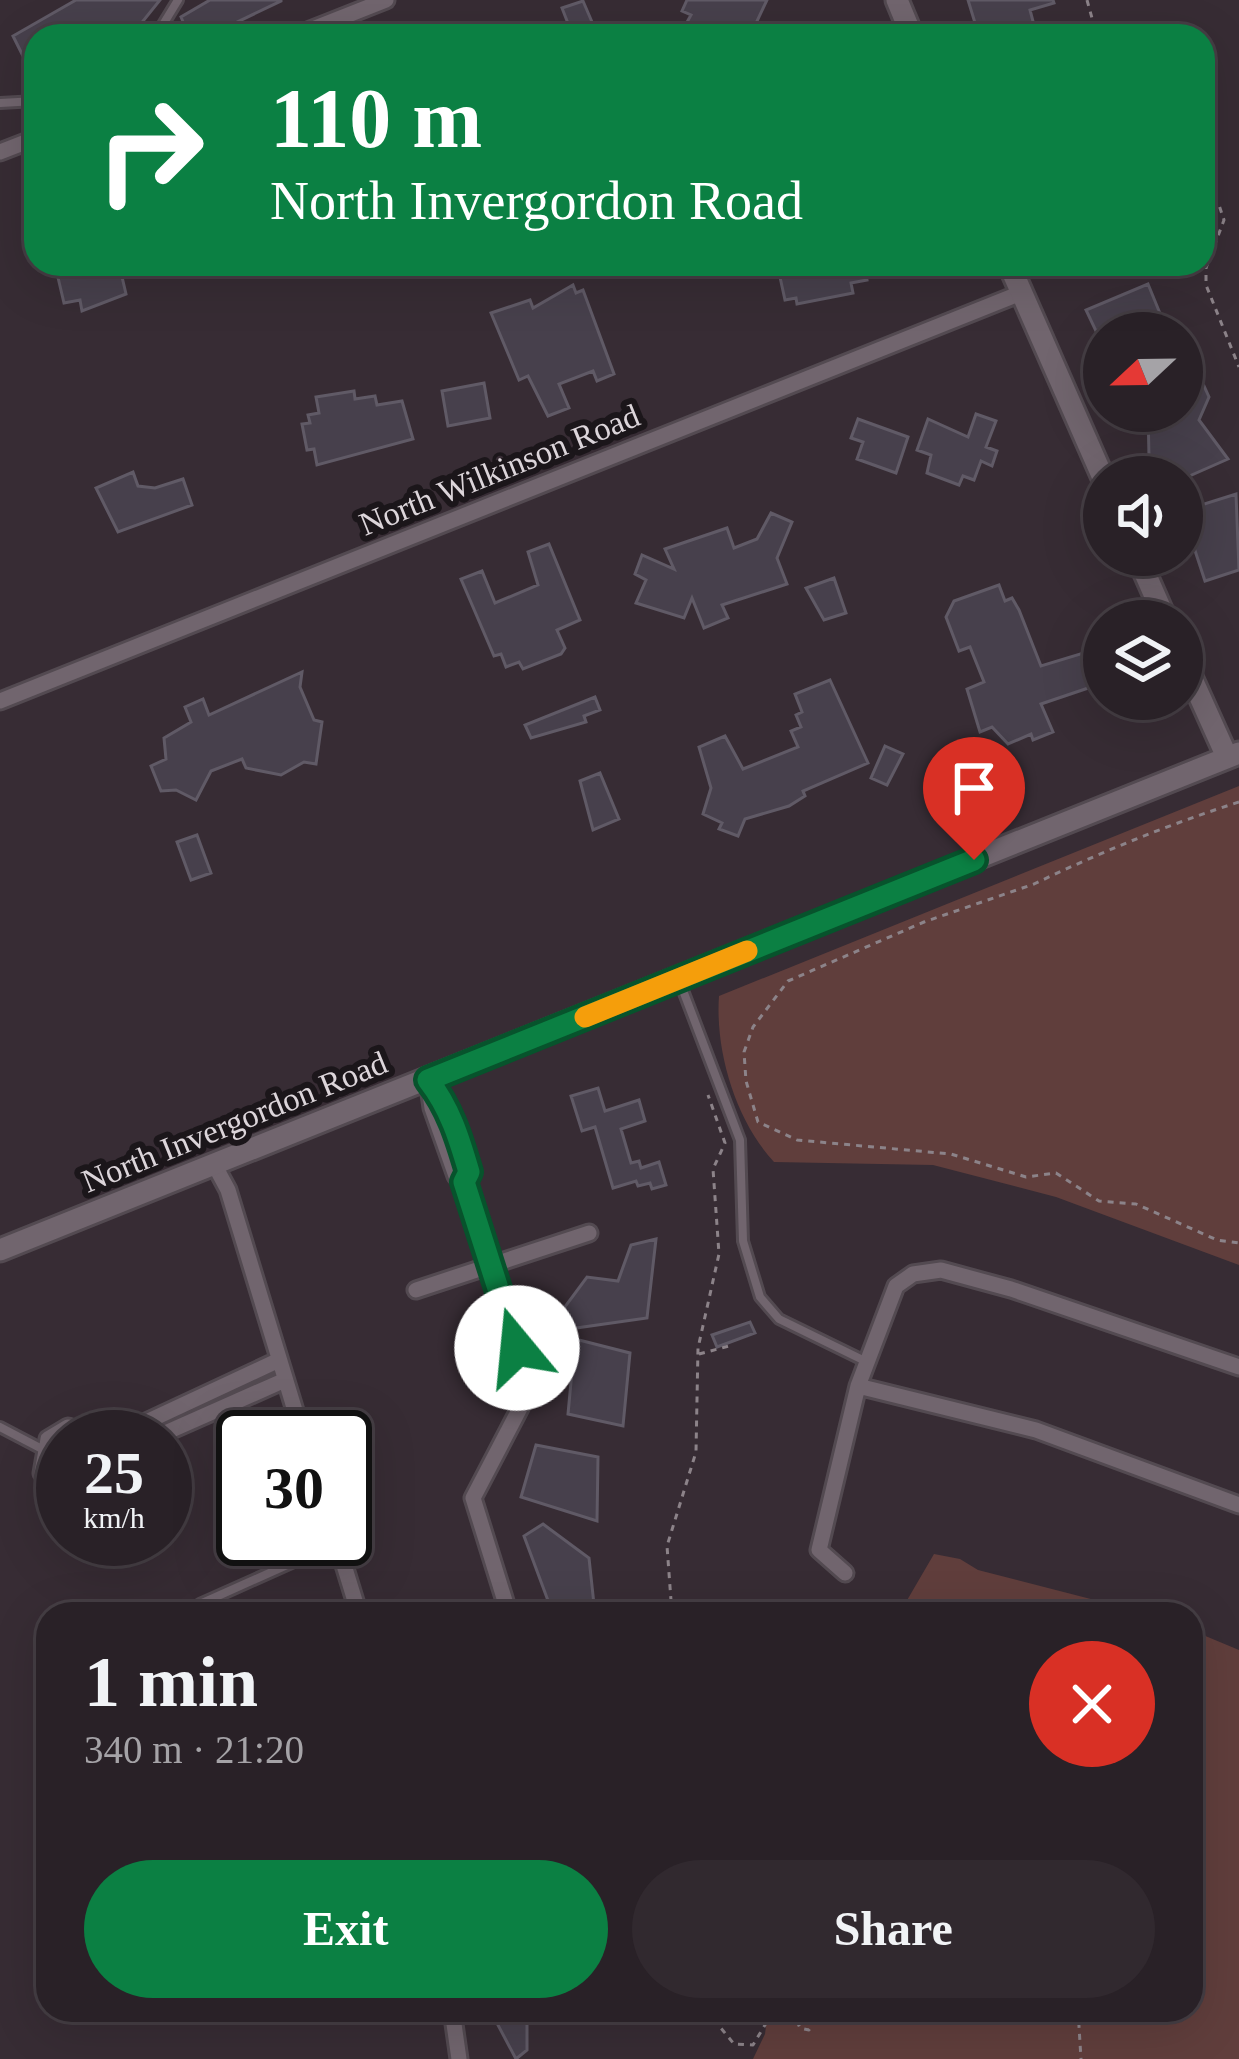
<!DOCTYPE html>
<meta charset="utf-8">
<style>
body{margin:0;font-family:"Times New Roman",serif;background:#31292f;color:#f1f3f6;height:100vh;display:flex;flex-direction:column;font-size:45px;white-space:nowrap}
*{box-sizing:border-box;margin:0}
p{font-size:39px;color:#a5a3a7}
.icon{flex:none;width:66px;height:66px;fill:none;stroke:currentColor;stroke-width:2;stroke-linecap:round;stroke-linejoin:round}
.map{position:relative;flex:1;overflow:hidden}
.details{position:absolute;left:36px;top:1602px;width:1167px;height:420px;display:flex;flex-direction:column;background:#292127;border-radius:36px;box-shadow:0 12px 48px #0002,0 0 0 3px #453e44}
.details>*{flex:none}
.banner{position:absolute;left:24px;top:24px;width:1191px;height:252px;border-radius:36px;box-shadow:0 12px 48px #0002,0 0 0 3px #453e44;background:#0b8043;color:#fff;overflow:hidden}
.needle{width:78px;rotate:248deg}
.buttons{position:absolute;left:1083px;top:312px;display:grid;gap:24px}
.buttons a{display:grid;place-items:center;width:120px;height:120px;border-radius:50%;background:#292127;box-shadow:0 12px 48px #0002,0 0 0 3px #453e44;font-size:60px}
.speed{position:absolute;left:36px;top:1410px;display:flex;gap:24px;font-size:60px;font-weight:700;text-align:center}
.speed>*{display:grid;place-content:center;width:156px;height:156px;border-radius:50%;background:#292127;box-shadow:0 12px 48px #0002,0 0 0 3px #453e44;line-height:1}
.speed small{font-size:30px;font-weight:400}
.speed .limit{border:6px solid #111;border-radius:18px;background:#fff;color:#111}
.pin{position:absolute;display:grid;place-items:center;width:102px;height:102px;color:#fff;margin:-123px -51px;border-radius:50% 50% 50% 0;rotate:-45deg;box-shadow:0 0 12px #0007}
.pin .icon{rotate:45deg}
.me{position:absolute;width:132px;margin:-66px;rotate:343deg;stroke-linejoin:round;filter:drop-shadow(0 0 9px #0008)}
.turn{display:flex;align-items:center;gap:42px;height:252px;padding:0 48px;font-size:54px}
.turn .icon{width:156px;height:156px;stroke-width:2.5}
.turn b{display:block;font-size:84px;line-height:102px}
.round{display:grid;place-items:center;flex:none;width:126px;height:126px;border-radius:63px;background:#31292f}
.headline{display:flex;align-items:center;justify-content:space-between;height:204px;padding:0 48px}
h1{font-size:72px;font-weight:700;line-height:90px}
.action{display:flex;gap:24px;margin-top:auto;padding:24px 48px}
.action a{flex:1;height:138px;border-radius:72px;background:#0b8043;color:#fff;font-size:48px;font-weight:700;line-height:138px;text-align:center}
.action a+a{background:#31292f;color:#f1f3f6}
.map>svg:first-child{display:block}
.green{fill:#603e3c}
.building{fill:#47404c;stroke:#605a66;stroke-width:3}
.lines{fill:none;stroke-linecap:round;stroke-linejoin:round}
.lane-casing{stroke:#534a51;stroke-width:14}
.street-casing{stroke:#534a51;stroke-width:21}
.secondary-casing{stroke:#534a51;stroke-width:27}
.path{stroke:#8c8389;stroke-width:3;stroke-dasharray:6 6;stroke-linecap:butt}
.lane{stroke:#71656e;stroke-width:8}
.street{stroke:#71656e;stroke-width:15}
.secondary{stroke:#71656e;stroke-width:21}
.route-casing{stroke:#07532c;stroke-width:30}
.route{stroke:#0b8043;stroke-width:21}
.slow{stroke:#f59e0b;stroke-width:21}
.labels{text-anchor:middle;stroke-width:12;stroke-linejoin:round;paint-order:stroke}
.street-label{font-size:33px;fill:#dcd5da;stroke:#1b161a}
</style>
<div class="map">
<svg width="1239" height="2059" viewBox="0 0 1239 2059">
<rect width="100%" height="100%" fill="#372c34"/>
<!-- green -->
<path class="green" d="M1239 786V1265L1056 1197 933 1165 774 1162C736 1121 715 1052 719 996Z
M934 1554 960 1559 978 1570 1149 1614H899Z
M1191 1630 1239 1650V2059H753L765 2034 768 2010H1191Z"/>
<!-- building -->
<path class="building" d="M76 0H160L131 36H36V82L13 36Z
M210 0H281V1L208 36H189L181 17Z
M687 0H767L750 36 686 24 691 15 682 11Z
M968 0H1053L1054 3 1030 10 1034 25 1020 34 979 36Z
M583 1 598 36H546L569 26 562 8Z
M81 264H119L126 294 82 311 80 300 64 303 56 269Z
M796 264H864L867 280 851 283 853 293 797 304 796 298 785 300 778 268Z
M1148 284 1168 333H1112L1109 325 1096 331 1086 310Z
M573 285 576 293 583 290 614 374 597 381 593 371 559 384 569 408 548 416 528 376 519 380 491 313 530 300 533 308Z
M484 383 490 418 448 426 442 391Z
M1182 385 1194 390 1204 386 1209 397 1199 420 1228 459 1187 477H1164L1149 456 1148 411H1182Z
M354 391 355 399 375 396 377 405 402 401 413 439 317 465 314 449 307 450 302 424 310 423 308 415 319 413 316 397Z
M976 414 996 421 986 447 997 451 992 466 981 461 974 480 963 476 959 485 927 473 931 455 917 450 928 419 968 437Z
M858 419 908 437 896 473 857 459 863 442 851 438Z
M133 472 138 486 155 488 183 479 192 505 118 532 96 488Z
M1236 494 1239 570 1205 581 1182 511Z
M771 513 792 522 777 558 787 584 722 605 728 618 704 628 692 598 684 618 636 603 646 580 635 574 642 555 674 569 665 549 727 528 734 548 757 539Z
M549 544 580 620 557 630 565 648 561 654 523 669 519 662 506 667 501 654 494 656 461 579 482 571 495 603 538 585 528 552Z
M834 578 846 613 824 620 806 588Z
M999 585 1005 601 1012 598 1019 610 1041 666 1090 651 1103 683 1041 704 1053 732 1033 740 1031 734 1008 744 992 727 980 732 967 689 984 682 970 647 959 651 946 617 954 601Z
M302 672 300 687 314 720 322 722 316 764 304 762 281 775 246 768 242 759 211 771 196 800 176 790 161 791 151 766 166 759 164 738 191 722 185 707 203 699 209 715Z
M830 680 868 763 803 791 805 796 789 806 745 819 738 836 719 829 722 823 703 814 711 788 699 747 725 736 743 769 798 747 791 731 801 727 796 715 802 712 795 694Z
M595 697 600 710 584 716 586 722 531 738 525 725Z
M885 746 903 754 887 785 871 778Z
M600 773 619 819 593 830 580 781Z
M197 835 211 873 191 880 177 842Z
M598 1088 605 1111 639 1100 645 1121 621 1129 631 1163 639 1161 641 1168 659 1162 666 1185 652 1189 650 1183 638 1186 636 1181 613 1188 595 1127 582 1131 571 1096Z
M656 1239 647 1318 569 1329 564 1308 587 1277 618 1281 631 1245Z
M750 1322 755 1333 717 1347 712 1335Z
M575 1339 630 1353 623 1426 568 1414Z
M536 1445 598 1457 597 1521 521 1497Z
M543 1524 589 1558 595 1614H553L524 1536Z
M490 2010H527V2050L516 2059Z"/>
<g class="lines">
<defs>
<path id="lane" d="M156 36 178 0
M0 103 36 101
M679 980 740 1140 743 1241 760 1297 779 1319 867 1362
M0 1427 42 1449
M200 1604 336 1543"/>
<path id="street" d="M295 36 386 0
M0 152 36 138
M0 701 1021 293
M428 1080 432 1108 456 1176 464 1182 530 1389 473 1498 509 1614
M430 1082C451 1109 459 1140 469 1172L464 1182
M214 1164 228 1190 303 1437
M416 1290 589 1233
M858 1386 1036 1430 1239 1505
M114 1437 279 1360
M156 1437 285 1380
M63 1493 42 1473 48 1439 68 1427 99 1437
M336 1539 359 1614
M845 1573 819 1550 858 1386 896 1286 913 1274 941 1270 1011 1289 1239 1367
M452 2010 459 2059"/>
<path id="secondary" d="M897 0 912 36
M1009 264 1104 480
M1137 555 1166 621
M1182 657 1227 757
M0 1250 1239 753"/>
</defs>
<!-- lane casing -->
<use href="#lane" class="lane-casing"/>
<!-- street casing -->
<use href="#street" class="street-casing"/>
<!-- secondary casing -->
<use href="#secondary" class="secondary-casing"/>
<!-- path -->
<path class="path" d="M1087 0 1097 36
M1203 190 1219 205 1224 220 1206 268V285L1239 367
M1239 802C1167 825 1101 852 1034 884L924 922 788 981 753 1027 744 1052 746 1081 758 1122 797 1140 951 1154 1026 1177 1056 1173 1099 1201 1136 1204 1217 1240 1239 1243
M699 1354 733 1345
M672 1614 667 1546 696 1452 698 1348 719 1254 713 1169 725 1143 708 1095
M706 2010 734 2044 753 2045 774 2010
M792 2010 800 2028 809 2030 823 2010
M1078 2010 1081 2059"/>
<!-- lane -->
<use href="#lane" class="lane"/>
<!-- street -->
<use href="#street" class="street"/>
<!-- secondary -->
<use href="#secondary" class="secondary"/>
</g>
<g class="lines">
<defs>
<path id="route" d="M517 1348 464 1182 469 1172C459 1138 450 1108 428 1080L974 860"/>
</defs>
<!-- route casing -->
<use href="#route" class="route-casing"/>
<!-- route -->
<use href="#route" class="route"/>
<!-- slow -->
<path class="slow" d="M585 1017 747 951"/>
</g>
<g class="labels">
<!-- street labels -->
<g class="street-label">
<text transform="translate(499 469) rotate(-22)" y="12">North Wilkinson Road</text>
<text transform="translate(234 1121) rotate(-22)" y="12">North Invergordon Road</text>
</g>
</g>
</svg>
<div class="buttons">
<a><svg class="needle" viewBox="-14 -14 28 28"><path d="M0-13l5 13h-10z" fill="#e53935"/><path d="M0 13l5-13h-10z" fill="#a5a3a7"/></svg></a>
<a><svg class="icon" aria-label="sound" viewBox="0 0 24 24"><path d="M4 9h4l5-4v14l-5-4H4zM17 9q2 3 0 6"/></svg></a>
<a><svg class="icon" aria-label="layers" viewBox="0 0 24 24"><path d="M12 4l9 5-9 5-9-5zM3 14l9 5 9-5"/></svg></a>
</div>
<div class="speed"><div>25<small>km/h</small></div><div class="limit">30</div></div>
<div class="pin" style="left:974px;top:860px;background:#d93025"><svg class="icon" aria-label="arrive" viewBox="0 0 24 24"><path d="M6 21V4h12l-3 4 3 4H6"/></svg></div>
<svg class="me" style="left:517px;top:1348px" viewBox="-20 -20 40 40"><circle r="19" fill="#fff"/><path d="M0-13L10 11 0 6-10 11z" fill="#0b8043"/></svg>
<div class="banner">
<div class="turn"><svg class="icon" aria-label="right" viewBox="0 0 24 24"><path d="M7 20v-9h11M14 6l5 5-5 5"/></svg><div><b>110 m</b>North Invergordon Road</div></div>
</div>
<section class="details">
<div class="headline"><div><h1>1 min</h1><p>340 m · 21:20</p></div><a class="round" style="background:#d93025;color:#fff"><svg class="icon" aria-label="close" viewBox="0 0 24 24"><path d="M6 6l12 12M18 6L6 18"/></svg></a></div>
<div class="action"><a>Exit</a><a>Share</a></div>
</section>
</div>
